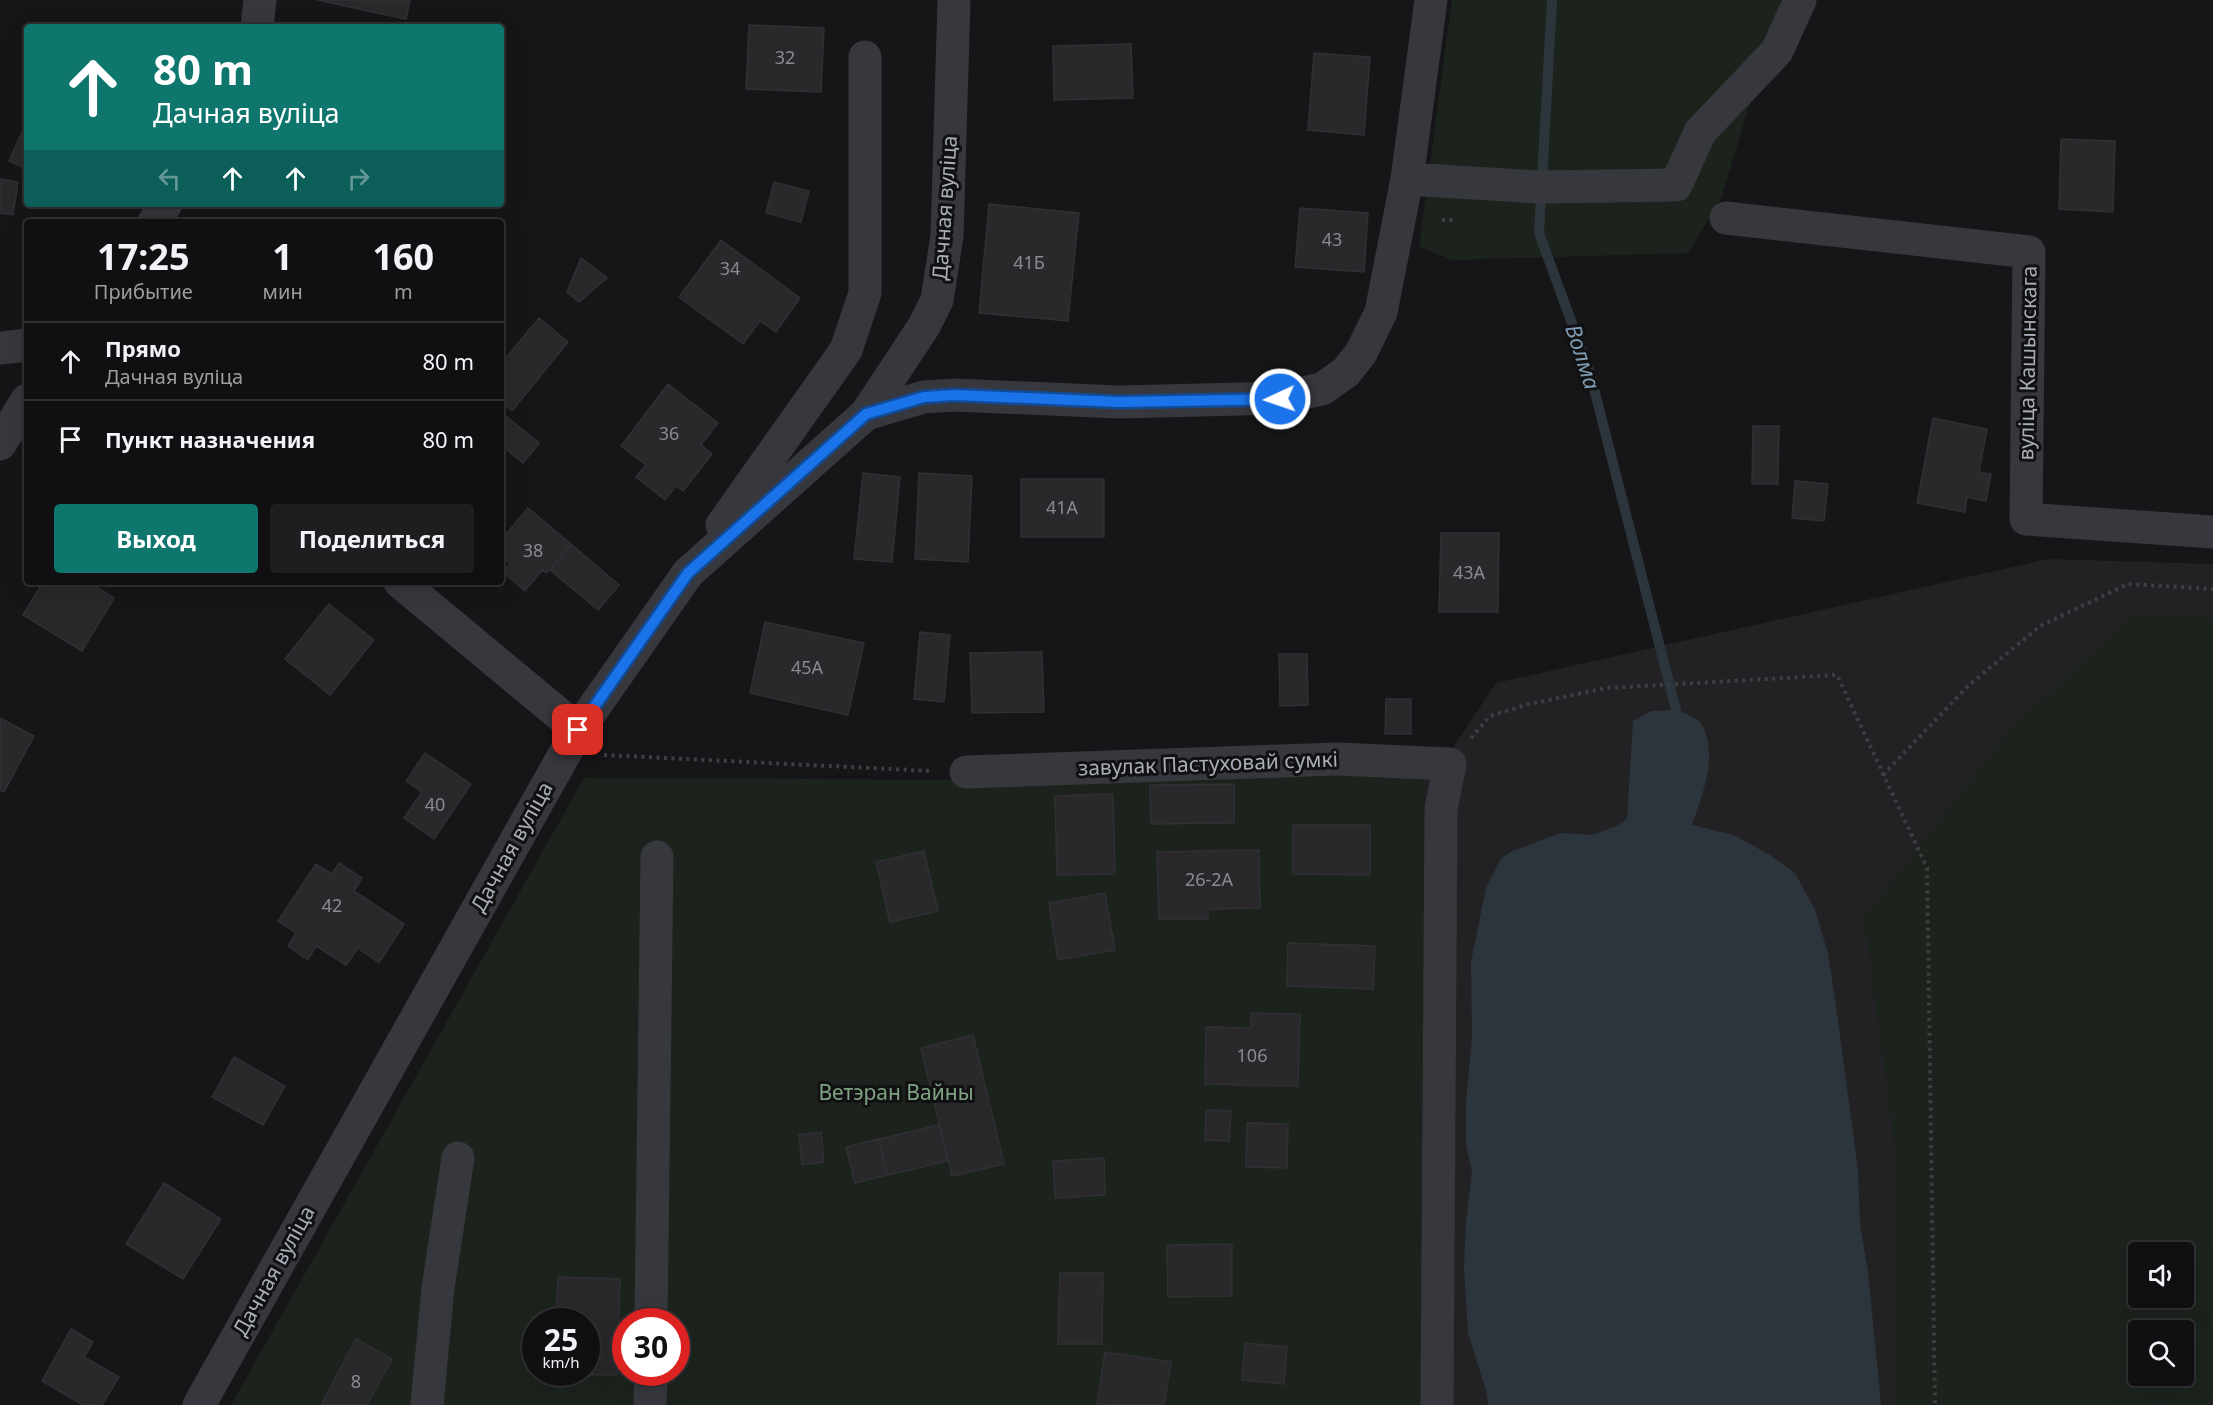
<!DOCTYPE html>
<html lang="ru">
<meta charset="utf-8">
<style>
body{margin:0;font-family:"Noto Sans",sans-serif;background:#1e1e20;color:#f1f3f6;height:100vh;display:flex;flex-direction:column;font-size:22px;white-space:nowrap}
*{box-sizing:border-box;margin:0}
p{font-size:20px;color:#9c9d9f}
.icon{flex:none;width:33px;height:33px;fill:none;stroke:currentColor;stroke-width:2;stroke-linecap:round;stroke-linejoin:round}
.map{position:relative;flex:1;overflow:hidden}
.details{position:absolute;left:24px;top:219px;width:480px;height:366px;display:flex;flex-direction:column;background:#101012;border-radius:6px;box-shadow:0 6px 24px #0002,0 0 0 2px #303032}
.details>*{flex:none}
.guide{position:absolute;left:24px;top:24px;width:480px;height:183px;border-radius:6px;box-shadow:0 6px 24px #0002,0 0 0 2px #303032;background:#0f766e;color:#fff;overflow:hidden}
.fabs{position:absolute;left:2128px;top:1242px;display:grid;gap:12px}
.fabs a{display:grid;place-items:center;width:66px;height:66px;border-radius:6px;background:#101012;box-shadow:0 6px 24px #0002,0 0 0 2px #303032;font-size:30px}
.speed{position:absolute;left:522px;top:1308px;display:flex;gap:12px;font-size:30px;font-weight:700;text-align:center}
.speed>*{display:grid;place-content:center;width:78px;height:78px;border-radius:50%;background:#101012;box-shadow:0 6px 24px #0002,0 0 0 2px #303032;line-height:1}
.speed small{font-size:15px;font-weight:400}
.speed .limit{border:9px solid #d22;background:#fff;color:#111}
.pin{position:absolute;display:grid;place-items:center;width:51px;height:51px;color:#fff;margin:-26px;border-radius:12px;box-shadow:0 3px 9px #0006}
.me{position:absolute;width:66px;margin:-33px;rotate:267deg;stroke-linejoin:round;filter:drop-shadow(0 0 4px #0008)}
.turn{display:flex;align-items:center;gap:21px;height:126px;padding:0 30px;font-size:27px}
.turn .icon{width:78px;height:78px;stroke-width:2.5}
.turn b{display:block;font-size:42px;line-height:51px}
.lanes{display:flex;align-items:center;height:57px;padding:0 30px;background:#0003;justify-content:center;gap:30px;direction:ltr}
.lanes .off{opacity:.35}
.eta{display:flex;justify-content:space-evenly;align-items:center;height:102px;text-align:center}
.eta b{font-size:36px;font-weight:700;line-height:42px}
.button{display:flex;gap:12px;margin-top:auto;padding:12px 30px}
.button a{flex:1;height:69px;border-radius:6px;background:#0f766e;color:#fff;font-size:24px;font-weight:700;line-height:69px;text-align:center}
.button a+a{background:#1e1e20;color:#f1f3f6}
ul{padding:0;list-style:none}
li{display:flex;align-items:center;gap:18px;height:78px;padding:0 30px;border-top:2px solid #303032}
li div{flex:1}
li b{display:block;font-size:22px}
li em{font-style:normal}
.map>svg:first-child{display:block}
.built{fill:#222225;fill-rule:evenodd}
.green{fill:#1c231d;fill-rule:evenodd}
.water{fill:#2c353c}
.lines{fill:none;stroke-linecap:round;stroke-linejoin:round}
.stream{stroke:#2c353c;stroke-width:10}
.building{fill:#29292c;stroke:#303034;stroke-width:1.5}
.path{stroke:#3d3f44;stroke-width:4;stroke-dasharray:3 4.5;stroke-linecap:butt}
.minor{stroke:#37383d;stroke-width:33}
.route-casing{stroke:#114b97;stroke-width:15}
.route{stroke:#1a73e8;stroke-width:10}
.labels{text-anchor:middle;stroke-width:6;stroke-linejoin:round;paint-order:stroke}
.number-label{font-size:18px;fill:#888b94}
.street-label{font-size:21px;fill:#a8adb8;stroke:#111113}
.park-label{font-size:21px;fill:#7fa381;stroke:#111113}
.water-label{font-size:22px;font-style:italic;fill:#7f9bb3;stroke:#111113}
</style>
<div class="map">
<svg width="2213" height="1405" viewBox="0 0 2213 1405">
<rect width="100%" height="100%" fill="#161618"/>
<!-- built -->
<path class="built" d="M2048 559 2213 564V1405H1423L1425 775 1444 761 1496 683ZM2139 1252H2184V1298H2139ZM2139 1330H2184V1376H2139Z"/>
<!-- green -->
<path class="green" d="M1452 0H1781L1721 199 1688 253 1453 260 1419 247Z
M2132 616 2213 617V1405H1896L1894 1141 1864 918 2009 731ZM2139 1252H2184V1298H2139ZM2139 1330H2184V1376H2139Z
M1425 775 1423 1405H231L584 778 1027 780ZM536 1322H586V1372H536ZM626 1322H676V1372H626Z"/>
<!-- water -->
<path class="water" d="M1676 710C1685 714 1699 717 1703 727 1718 759 1702 795 1692 825L1734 835 1770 855 1795 873 1815 910 1828 953 1835 999 1858 1169 1860 1224 1868 1272 1881 1405H1488L1486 1390 1468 1333 1464 1267 1466 1222 1472 1172 1466 1144V1103L1472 1036 1471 962 1486 888 1501 859 1510 852 1560 833 1592 835 1616 826 1627 819 1633 721 1651 711Z"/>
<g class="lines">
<!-- stream -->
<path class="stream" d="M1552 0 1539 233 1590 373 1676 710"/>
</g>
<!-- building -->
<path class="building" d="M317 0H410L406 19Z
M749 25 824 28 821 92 746 89Z
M1131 44 1133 98 1054 100 1053 46Z
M1314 53 1370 57 1364 135 1308 130Z
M27 121V169L9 161Z
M2061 139 2115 141 2113 212 2059 209Z
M0 179 18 182 13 215 0 213Z
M774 182 809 191 801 222 766 213Z
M989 204 1079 213 1068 321 979 313Z
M1300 208 1368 213 1364 272 1295 267Z
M721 240 800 298 776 332 760 321 743 344 679 297Z
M581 258 607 278 579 302 567 292Z
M539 318 568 342 512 411 501 402V364Z
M668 384 718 423 701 445 712 454 683 491 676 486 665 500 636 477 646 465 621 446Z
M501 412 539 443 523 463 501 445Z
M1933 418 1987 429 1979 472 1991 474 1986 501 1967 497 1965 512 1917 503Z
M1753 426H1779L1778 484H1752Z
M863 473 900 477 892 562 854 559Z
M919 473 972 476 968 562 915 559Z
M1021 479H1104V537H1021Z
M1795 481 1828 484 1824 521 1792 518Z
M528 508 571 544 547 573 542 570 525 591 503 572 510 564 501 557V540Z
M1441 533H1499L1498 612H1439Z
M571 544 619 585 598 610 550 570Z
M43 582H89L114 598 82 651 23 615Z
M329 604 374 640 330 695 285 659Z
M765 622 864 643 848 715 750 693Z
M920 632 950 635 944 702 914 699Z
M1042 652 1044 712 972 713 970 653Z
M1279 654H1307L1308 705 1280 706Z
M1386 699H1411V734H1385Z
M0 718 34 736 4 792 0 790Z
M425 753 471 784 434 839 404 818 422 792 406 781Z
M1234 784V823L1151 824 1150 785Z
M1113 794 1115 874 1057 875 1055 796Z
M1293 825H1370V875L1293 874Z
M1259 850 1260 908 1208 909V919H1159L1157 852Z
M924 851 938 911 890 922 876 862Z
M339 863 362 878 354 891 404 924 379 963 358 948 346 965 316 946 308 960 288 946 296 933 278 921 316 864 332 874Z
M1105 893 1115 950 1058 960 1049 903Z
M1288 943 1375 946 1373 989 1287 986Z
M1251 1013 1300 1014 1298 1086 1205 1084 1206 1027 1251 1028Z
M973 1035 1004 1164 952 1176 921 1048Z
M234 1057 285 1086 263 1125 212 1097Z
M1206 1110 1231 1111 1229 1141 1205 1140Z
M1247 1123 1288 1124 1287 1168 1246 1167Z
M939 1125 948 1161 887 1175 879 1139Z
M821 1132 824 1162 802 1165 799 1135Z
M879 1139 887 1175 855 1183 846 1147Z
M1104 1158 1105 1195 1055 1198 1053 1161Z
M164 1183 221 1219 183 1279 126 1244Z
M1232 1244V1296L1168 1297 1167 1245Z
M1060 1273H1103L1102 1344H1058Z
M558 1277 620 1279 617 1375 555 1374 586 1372V1322H556Z
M71 1329 93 1342 84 1357 119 1377 102 1405H83L42 1381Z
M356 1339 392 1359 367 1405H321Z
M1245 1343 1287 1347 1284 1384 1242 1380Z
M1105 1352 1171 1362 1164 1405 1097 1404Z"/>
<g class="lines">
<!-- path -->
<path class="path" d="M1442 220H1453
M1471 738 1490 716 1529 704 1607 688 1837 675 1927 868 1935 1405
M604 755 932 771
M1883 775 1968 686 2040 626 2128 584 2213 589"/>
<!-- minor -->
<path class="minor" d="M257 27 260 0
M1407 179 1540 187 1676 185 1700 132 1777 51 1800 0
M1726 218 2029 252 2026 519 2213 532
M154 222 166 204
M0 348 27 345
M866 414 924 397 955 395 1119 402 1279 398 1322 389 1346 372 1361 353 1381 312 1407 179 1431 0
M0 444 27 400
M722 525 846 350 865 293V57
M400 582 578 730
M966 772 1338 759 1450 764 1441 809 1437 1405
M651 1322 657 857
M199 1405 578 730 688 573 866 414 924 326 937 300 947 236 954 0
M427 1405 438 1288 458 1158
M650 1405 651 1372"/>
</g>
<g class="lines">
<defs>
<path id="route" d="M578 730 688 573 866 414 924 397 955 395 1119 402 1280 399"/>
</defs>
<!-- route casing -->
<use href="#route" class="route-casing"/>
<!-- route -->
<use href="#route" class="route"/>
</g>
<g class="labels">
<!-- number labels -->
<g class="number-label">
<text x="785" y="64">32</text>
<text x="1332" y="246">43</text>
<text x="1029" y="269">41Б</text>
<text x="730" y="275">34</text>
<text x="669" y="440">36</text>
<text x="1062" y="514">41А</text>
<text x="533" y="557">38</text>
<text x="1469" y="579">43А</text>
<text x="807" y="674">45А</text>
<text x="435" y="811">40</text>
<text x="1209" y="886">26-2А</text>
<text x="332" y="912">42</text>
<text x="1252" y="1062">106</text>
<text x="356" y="1388">8</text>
</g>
<!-- street labels -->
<g class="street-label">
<text transform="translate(945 208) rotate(-86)" y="7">Дачная вуліца</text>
<text transform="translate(2028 363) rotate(-89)" y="7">вуліца Кашынскага</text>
<text transform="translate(1208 764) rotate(-2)" y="7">завулак Пастуховай сумкі</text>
<text transform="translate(512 847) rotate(-61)" y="7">Дачная вуліца</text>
<text transform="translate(274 1271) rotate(-61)" y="7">Дачная вуліца</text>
</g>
<!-- park labels -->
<g class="park-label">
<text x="896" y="1100">Ветэран Вайны</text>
</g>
<!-- water labels -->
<g class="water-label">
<text transform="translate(1583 357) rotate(72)" y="8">Волма</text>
</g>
</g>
</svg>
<div class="fabs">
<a><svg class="icon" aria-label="sound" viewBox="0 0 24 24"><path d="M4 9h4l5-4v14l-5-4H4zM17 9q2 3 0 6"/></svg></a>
<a><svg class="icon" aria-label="search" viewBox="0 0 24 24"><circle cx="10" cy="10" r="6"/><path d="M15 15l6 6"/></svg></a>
</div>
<div class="speed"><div>25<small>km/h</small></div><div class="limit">30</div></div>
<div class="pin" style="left:578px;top:730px;background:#d93025"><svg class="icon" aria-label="arrive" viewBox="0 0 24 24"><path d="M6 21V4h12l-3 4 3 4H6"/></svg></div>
<svg class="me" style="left:1280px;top:399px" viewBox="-20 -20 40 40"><circle r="17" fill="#1a73e8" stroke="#fff" stroke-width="3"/><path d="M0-11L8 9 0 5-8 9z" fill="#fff"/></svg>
<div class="guide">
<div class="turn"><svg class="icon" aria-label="ahead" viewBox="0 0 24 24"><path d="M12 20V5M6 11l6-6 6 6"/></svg><div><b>80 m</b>Дачная вуліца</div></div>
<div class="lanes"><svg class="icon off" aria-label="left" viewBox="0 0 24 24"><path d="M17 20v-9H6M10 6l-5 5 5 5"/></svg><svg class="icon" aria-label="ahead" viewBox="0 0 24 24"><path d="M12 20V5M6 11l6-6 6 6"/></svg><svg class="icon" aria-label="ahead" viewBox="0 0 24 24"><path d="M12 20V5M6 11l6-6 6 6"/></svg><svg class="icon off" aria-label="right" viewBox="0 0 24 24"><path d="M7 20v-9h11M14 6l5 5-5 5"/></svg></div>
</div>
<section class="details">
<div class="eta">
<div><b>17:25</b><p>Прибытие</p></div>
<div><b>1</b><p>мин</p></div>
<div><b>160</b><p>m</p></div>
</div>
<ul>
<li><svg class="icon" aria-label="ahead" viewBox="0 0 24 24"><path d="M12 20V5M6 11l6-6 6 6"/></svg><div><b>Прямо</b><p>Дачная вуліца</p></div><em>80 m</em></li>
<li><svg class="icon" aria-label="arrive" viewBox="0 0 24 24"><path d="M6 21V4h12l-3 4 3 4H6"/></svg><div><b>Пункт назначения</b></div><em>80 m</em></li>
</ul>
<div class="button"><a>Выход</a><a>Поделиться</a></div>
</section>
</div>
